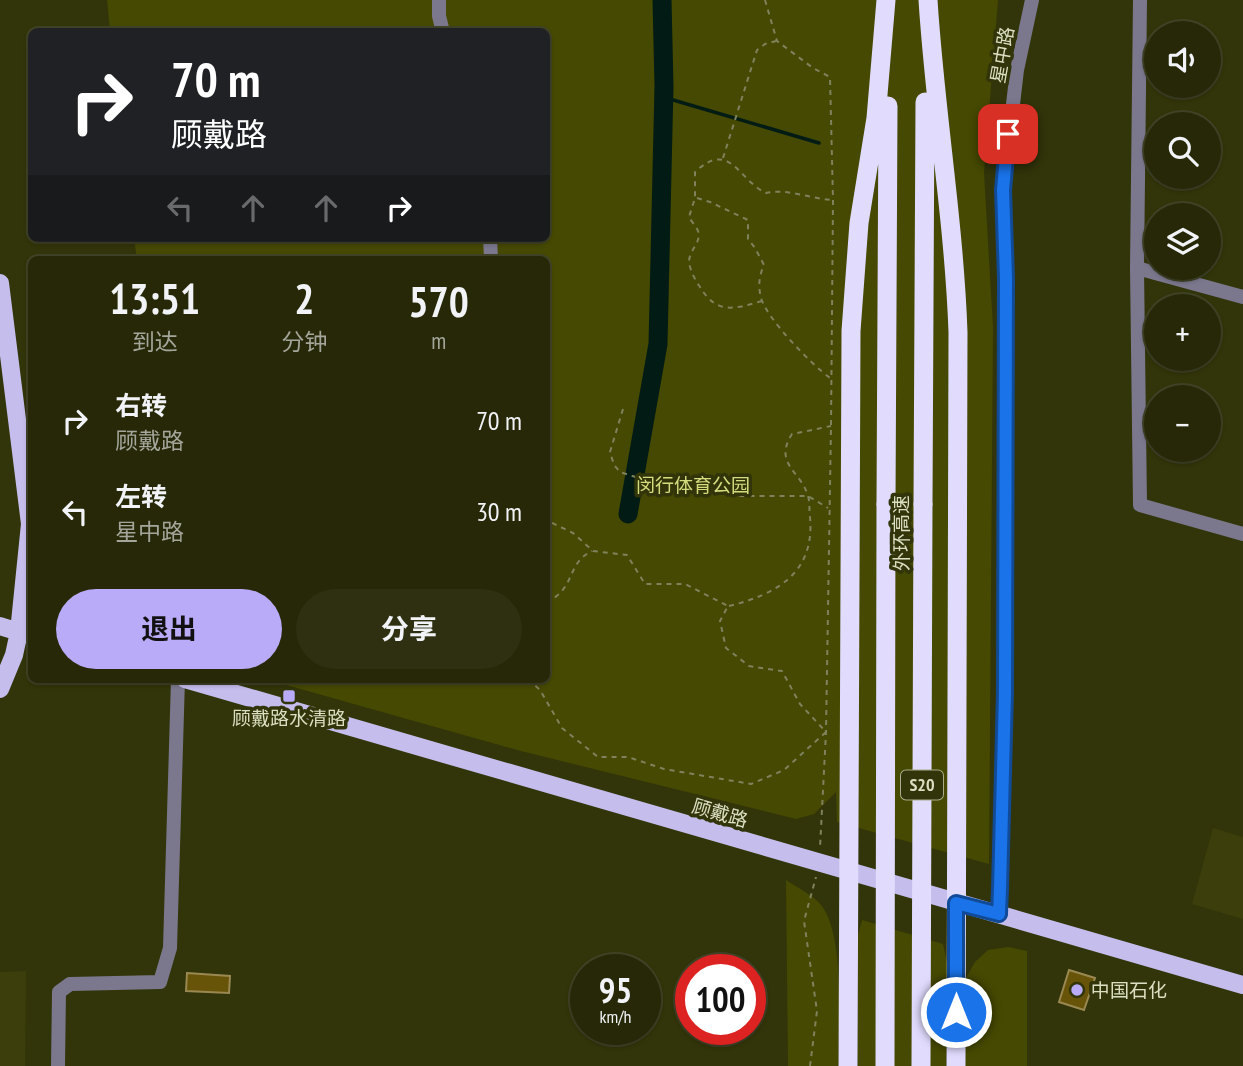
<!DOCTYPE html>
<html lang="zh">
<meta charset="utf-8">
<style>
body{margin:0;font-family:"PT Sans Narrow","Noto Sans SC",sans-serif;background:#2e3011;color:#f1f3f6;height:100vh;display:flex;flex-direction:column;font-size:26px;white-space:nowrap}
*{box-sizing:border-box;margin:0}
p{font-size:23px;color:#a4a69b}
.icon{flex:none;width:38px;height:38px;fill:none;stroke:currentColor;stroke-width:2;stroke-linecap:round;stroke-linejoin:round}
.map{position:relative;flex:1;overflow:hidden}
.details{position:absolute;left:28px;top:256px;width:522px;height:427px;display:flex;flex-direction:column;background:#262807;border-radius:10px;box-shadow:0 2px 5px #0004,0 0 0 2px #424428}
.details>*{flex:none}
.hud{position:absolute;left:28px;top:28px;width:522px;height:214px;border-radius:10px;box-shadow:0 2px 5px #0004,0 0 0 2px #424428;background:#202124;color:#fff;overflow:hidden}
.tools{position:absolute;left:1144px;top:21px;display:grid;gap:14px}
.tools a{display:grid;place-items:center;width:77px;height:77px;border-radius:50%;background:#262807;box-shadow:0 2px 5px #0004,0 0 0 2px #424428;font-size:35px}
.speed{position:absolute;left:570px;top:954px;display:flex;gap:14px;font-size:35px;font-weight:700;text-align:center}
.speed>*{display:grid;place-content:center;width:91px;height:91px;border-radius:50%;background:#262807;box-shadow:0 2px 5px #0004,0 0 0 2px #424428;line-height:1}
.speed small{font-size:18px;font-weight:400}
.speed .limit{border:10px solid #d22;background:#fff;color:#111}
.pin{position:absolute;display:grid;place-items:center;width:60px;height:60px;color:#fff;margin:-30px;border-radius:14px;box-shadow:0 4px 10px #0006}
.me{position:absolute;width:77px;margin:-38px;rotate:0deg;stroke-linejoin:round;filter:drop-shadow(0 0 5px #0008)}
.turn{display:flex;align-items:center;gap:24px;height:147px;padding:0 28px;font-size:32px}
.turn .icon{width:91px;height:91px;stroke-width:2.5}
.turn b{display:block;font-size:49px;line-height:60px}
.lanes{display:flex;align-items:center;height:66px;padding:0 28px;background:#0003;justify-content:center;gap:35px;direction:ltr}
.lanes .off{opacity:.35}
.eta{display:flex;justify-content:space-evenly;align-items:center;height:119px;text-align:center}
.eta b{font-size:42px;font-weight:700;line-height:49px}
.action{display:flex;gap:14px;margin-top:auto;padding:14px 28px}
.action a{flex:1;height:80px;border-radius:42px;background:#b9abf7;color:#111;font-size:28px;font-weight:700;line-height:80px;text-align:center}
.action a+a{background:#2e3011;color:#f1f3f6}
ul{padding:0;list-style:none}
li{display:flex;align-items:center;gap:21px;height:91px;padding:0 28px}
li div{flex:1}
li b{display:block;font-size:26px}
li em{font-style:normal}
.map>svg:first-child{display:block}
.built{fill:#3c3e0c}
.green{fill:#464901}
.lines{fill:none;stroke-linecap:round;stroke-linejoin:round}
.stream{stroke:#021b14;stroke-width:3.5}
.river{stroke:#021b14;stroke-width:19}
.building{fill:#675408;stroke:#998851;stroke-width:2}
.path{stroke:#7f825d;stroke-width:2;stroke-dasharray:5 5;stroke-linecap:butt}
.minor{stroke:#7b788e;stroke-width:14}
.major{stroke:#c5bdec;stroke-width:18}
.highway{stroke:#e1dcfe;stroke-width:19}
.highway-bridge{stroke:#e1dcfe;stroke-width:19}
.route-casing{stroke:#114b97;stroke-width:18}
.route{stroke:#1a73e8;stroke-width:12}
.poi-dot{fill:#b9abf7;stroke:#323509;stroke-width:2.5}
.labels{text-anchor:middle;stroke-width:7;stroke-linejoin:round;paint-order:stroke}
.shield{fill:#323509;stroke:#a9ac8a;stroke-width:2}
.shield-label{font-size:18px;font-weight:bold;fill:#dcdfc2}
.street-label{font-size:19px;fill:#dcdfc2;stroke:#323509}
.park-label{font-size:19px;fill:#d5dc7d;stroke:#323509}
.poi-label{font-size:19px;fill:#dcdfc2;stroke:#323509}
</style>
<div class="map">
<svg width="1243" height="1066" viewBox="0 0 1243 1066">
<rect width="100%" height="100%" fill="#323509"/>
<!-- built -->
<path class="built" d="M1213 828 1243 837V919L1192 904Z
M26 971 25 1066H0V972Z"/>
<!-- green -->
<path class="green" d="M107 0H998L984 173 993 327 989 864 837 822 836 792 814 814 796 819 521 751 265 679H546V259H137L134 238H546V32L110 31Z
M786 880C796 887 813 895 821 905 846 936 838 1027 838 1066H788Z
M862 920 943 944 947 962 946 1066H858V935Z
M1008 947 1027 951V1066H965L966 978 975 962 988 950Z"/>
<g class="lines">
<!-- stream -->
<path class="stream" d="M663 97 819 143"/>
<!-- river -->
<path class="river" d="M628 514 658 344 664 86 662 0"/>
</g>
<!-- building -->
<path class="building" d="M1069 970 1095 978 1084 1010 1059 1002Z
M187 973 230 976 229 993 186 991Z"/>
<g class="lines">
<!-- path -->
<path class="path" d="M765 0 777 41 813 68 830 77 833 200 831 426 826 732 820 848
M723 158 757 50 765 44 776 41
M697 198 710 202 748 220V239L755 248 764 265C759 276 758 286 761 298 767 319 812 365 830 378
M762 301C734 309 717 315 700 287 695 280 690 270 689 262 689 250 702 242 698 231 696 226 691 221 689 217L695 198V172C730 139 738 180 766 193 787 188 811 199 833 200
M623 409 610 452 614 465 620 472 651 482 736 496H808L828 508
M546 602C576 590 566 563 592 551
M729 606C777 594 815 573 810 517 809 510 810 502 808 496 801 471 773 464 792 434L831 426
M528 679 540 690 562 728 598 757H628L664 769 751 784 784 770 826 732 800 704 782 671 749 666 726 648 720 621 728 606 685 584H645L627 555 593 551 573 533 546 520
M810 1066 817 1011 804 921 816 877"/>
<!-- minor -->
<path class="minor" d="M439 0V16L443 32
M1140 0 1137 268 1140 505 1243 534
M490 238 491 259
M1137 268 1243 297
M998 914 1005 693 1006 278 1003 190 1017 70 1032 0
M58 1066 59 992 70 984 160 982 170 948 178 679"/>
<!-- major -->
<path class="major" d="M0 283 30 524 19 632 14 655 0 689
M0 626 32 636
M185 679 1243 985"/>
<!-- highway -->
<path class="highway" d="M928 0C935 111 954 221 958 332L956 1066
M886 504 888 106
M923 504 925 102
M848 1066 851 331 859 223 876 118 886 0"/>
<!-- highway-bridge -->
<path class="highway-bridge" d="M885 1066 886 504
M921 1066 923 504"/>
</g>
<g class="lines">
<defs>
<path id="route" d="M956 1012V903L999 914 1000 889 1005 693 1006 278 1003 190 1008 134"/>
</defs>
<!-- route casing -->
<use href="#route" class="route-casing"/>
<!-- route -->
<use href="#route" class="route"/>
</g>
<!-- markers -->
<g class="poi-dot">
<rect x="282" y="689" width="14" height="14" rx="3.5"/>
<circle cx="1077" cy="990" r="7"/>
</g>
<g class="labels">
<!-- shield labels -->
<rect class="shield" x="901" y="770.5" width="42" height="29" rx="5"/>
<g class="shield-label">
<text x="922" y="791">S20</text>
</g>
<!-- street labels -->
<g class="street-label">
<text transform="translate(1002 55) rotate(-80)" y="7">星中路</text>
<text transform="translate(901 533) rotate(-90)" y="7">外环高速</text>
<text transform="translate(720 813) rotate(16)" y="7">顾戴路</text>
</g>
<!-- park labels -->
<g class="park-label">
<text x="693" y="492">闵行体育公园</text>
</g>
<!-- poi labels -->
<g class="poi-label">
<text x="289" y="725">顾戴路水清路</text>
<text x="1091" y="997" text-anchor="start">中国石化</text>
</g>
</g>
</svg>
<div class="tools">
<a><svg class="icon" aria-label="sound" viewBox="0 0 24 24"><path d="M4 9h4l5-4v14l-5-4H4zM17 9q2 3 0 6"/></svg></a>
<a><svg class="icon" aria-label="search" viewBox="0 0 24 24"><circle cx="10" cy="10" r="6"/><path d="M15 15l6 6"/></svg></a>
<a><svg class="icon" aria-label="layers" viewBox="0 0 24 24"><path d="M12 4l9 5-9 5-9-5zM3 14l9 5 9-5"/></svg></a>
<a>+</a>
<a>−</a>
</div>
<div class="speed"><div>95<small>km/h</small></div><div class="limit">100</div></div>
<div class="pin" style="left:1008px;top:134px;background:#d93025"><svg class="icon" aria-label="arrive" viewBox="0 0 24 24"><path d="M6 21V4h12l-3 4 3 4H6"/></svg></div>
<svg class="me" style="left:956px;top:1012px" viewBox="-20 -20 40 40"><circle r="17" fill="#1a73e8" stroke="#fff" stroke-width="3"/><path d="M0-11L8 9 0 5-8 9z" fill="#fff"/></svg>
<div class="hud">
<div class="turn"><svg class="icon" aria-label="right" viewBox="0 0 24 24"><path d="M7 20v-9h11M14 6l5 5-5 5"/></svg><div><b>70 m</b>顾戴路</div></div>
<div class="lanes"><svg class="icon off" aria-label="left" viewBox="0 0 24 24"><path d="M17 20v-9H6M10 6l-5 5 5 5"/></svg><svg class="icon off" aria-label="ahead" viewBox="0 0 24 24"><path d="M12 20V5M6 11l6-6 6 6"/></svg><svg class="icon off" aria-label="ahead" viewBox="0 0 24 24"><path d="M12 20V5M6 11l6-6 6 6"/></svg><svg class="icon" aria-label="right" viewBox="0 0 24 24"><path d="M7 20v-9h11M14 6l5 5-5 5"/></svg></div>
</div>
<section class="details">
<div class="eta">
<div><b>13:51</b><p>到达</p></div>
<div><b>2</b><p>分钟</p></div>
<div><b>570</b><p>m</p></div>
</div>
<ul>
<li><svg class="icon" aria-label="right" viewBox="0 0 24 24"><path d="M7 20v-9h11M14 6l5 5-5 5"/></svg><div><b>右转</b><p>顾戴路</p></div><em>70 m</em></li>
<li><svg class="icon" aria-label="left" viewBox="0 0 24 24"><path d="M17 20v-9H6M10 6l-5 5 5 5"/></svg><div><b>左转</b><p>星中路</p></div><em>30 m</em></li>
</ul>
<div class="action"><a>退出</a><a>分享</a></div>
</section>
</div>
